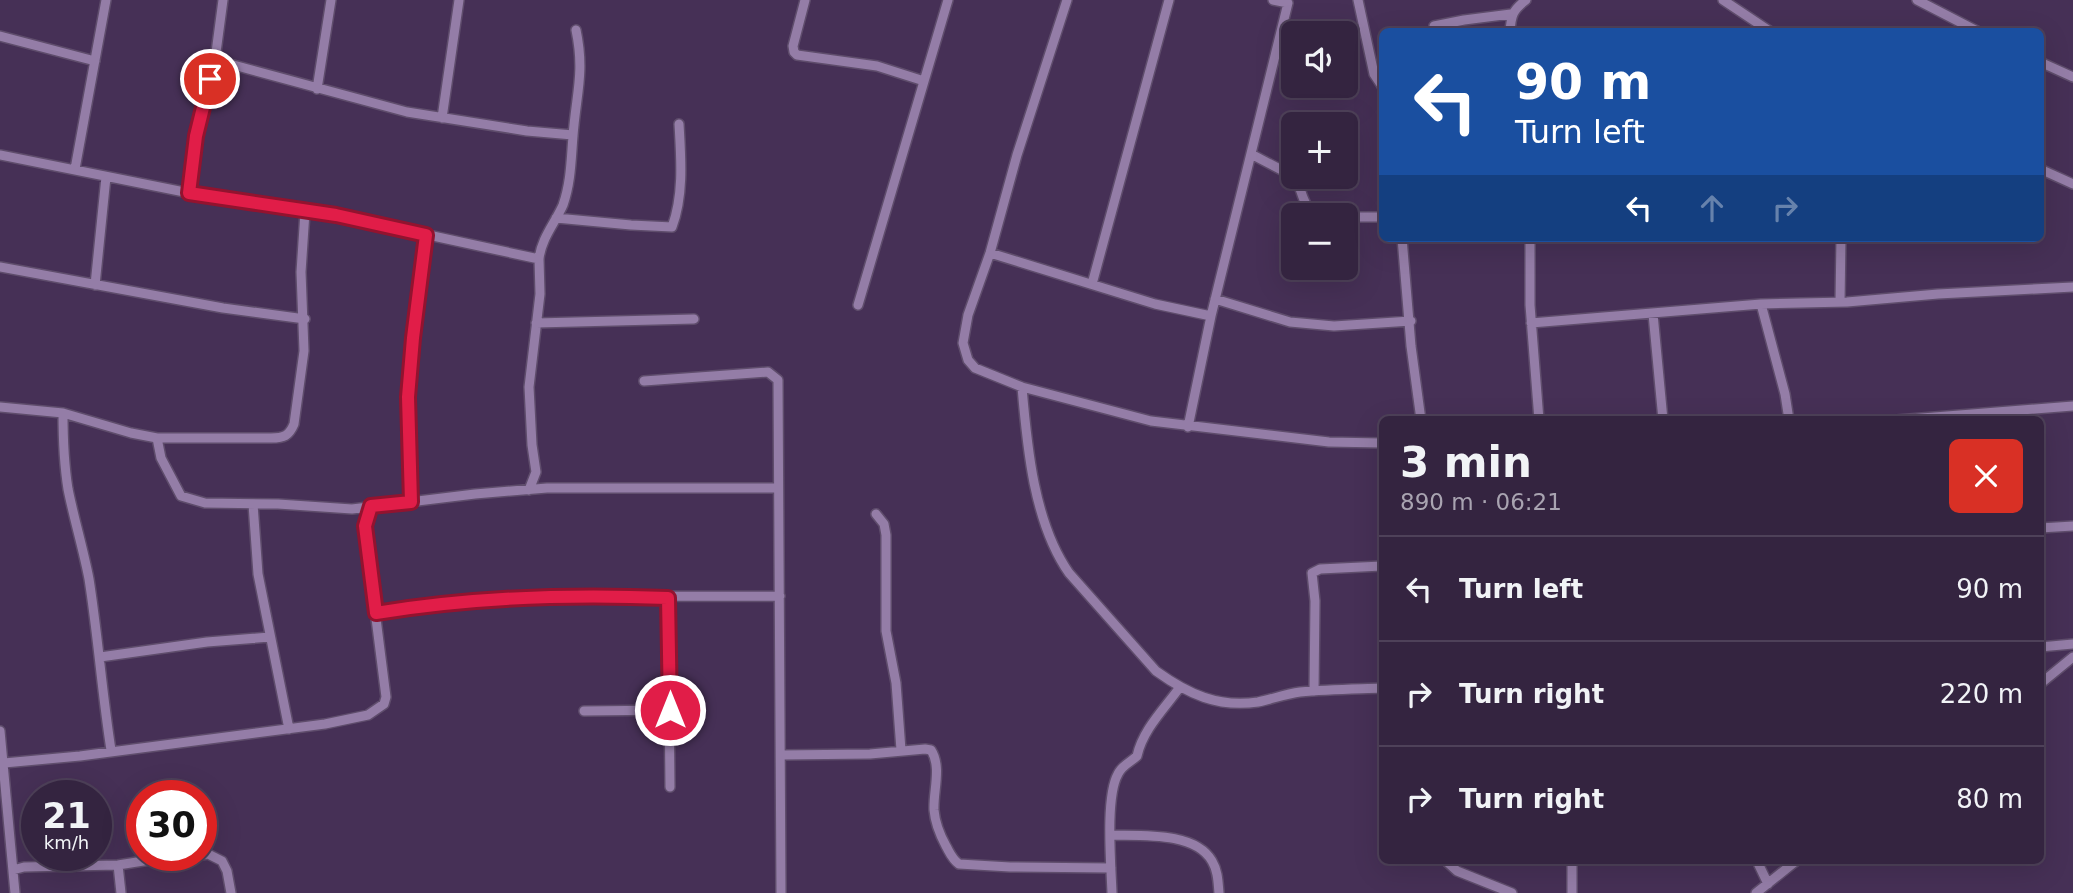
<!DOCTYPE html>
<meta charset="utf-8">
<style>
body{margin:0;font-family:"DejaVu Sans",sans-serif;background:#3f304b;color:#f1f3f6;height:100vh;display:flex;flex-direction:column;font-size:26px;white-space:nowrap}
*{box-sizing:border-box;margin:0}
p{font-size:23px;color:#a9a4b1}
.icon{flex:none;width:38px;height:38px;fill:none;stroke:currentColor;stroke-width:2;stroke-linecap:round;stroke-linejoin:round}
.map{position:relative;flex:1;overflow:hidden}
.drawer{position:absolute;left:1379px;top:416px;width:665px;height:448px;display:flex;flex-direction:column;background:#342440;border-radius:10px;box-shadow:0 7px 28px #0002,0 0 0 2px #4e4159}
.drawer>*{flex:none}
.hud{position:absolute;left:1379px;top:28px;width:665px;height:214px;border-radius:10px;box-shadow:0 7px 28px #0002,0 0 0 2px #4e4159;background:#1a4fa0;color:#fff;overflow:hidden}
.buttons{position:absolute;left:1281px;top:21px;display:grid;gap:14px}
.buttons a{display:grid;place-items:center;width:77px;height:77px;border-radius:10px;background:#342440;box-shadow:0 7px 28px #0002,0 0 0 2px #4e4159;font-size:35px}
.speed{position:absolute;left:21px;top:780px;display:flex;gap:14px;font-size:35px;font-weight:700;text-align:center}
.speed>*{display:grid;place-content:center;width:91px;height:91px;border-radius:50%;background:#342440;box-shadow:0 7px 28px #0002,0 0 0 2px #4e4159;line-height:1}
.speed small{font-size:18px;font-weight:400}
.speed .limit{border:10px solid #d22;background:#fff;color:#111}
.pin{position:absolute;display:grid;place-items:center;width:60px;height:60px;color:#fff;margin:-30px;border:4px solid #fff;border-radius:50%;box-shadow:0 2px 7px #0007}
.me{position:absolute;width:77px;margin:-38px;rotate:0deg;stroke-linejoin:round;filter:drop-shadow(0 0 5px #0008)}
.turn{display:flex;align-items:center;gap:24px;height:147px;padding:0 21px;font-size:32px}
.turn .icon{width:91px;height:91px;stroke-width:2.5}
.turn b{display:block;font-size:49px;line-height:60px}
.lanes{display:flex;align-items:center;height:66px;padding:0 21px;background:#0003;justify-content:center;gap:35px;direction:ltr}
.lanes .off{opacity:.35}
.round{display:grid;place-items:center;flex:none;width:74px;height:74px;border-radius:10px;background:#3f304b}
.head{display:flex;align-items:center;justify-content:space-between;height:119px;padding:0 21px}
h1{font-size:42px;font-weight:700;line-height:52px}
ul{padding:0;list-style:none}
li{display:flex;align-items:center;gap:21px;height:105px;padding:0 21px;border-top:2px solid #4e4159}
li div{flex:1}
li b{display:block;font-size:26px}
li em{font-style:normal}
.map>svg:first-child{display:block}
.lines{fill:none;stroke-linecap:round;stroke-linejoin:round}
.minor-casing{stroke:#5f4d6c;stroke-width:12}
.minor{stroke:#947da7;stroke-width:9}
.route-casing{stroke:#92132f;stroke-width:18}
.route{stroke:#e11d48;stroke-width:12}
</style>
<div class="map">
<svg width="2073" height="893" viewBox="0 0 2073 893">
<rect width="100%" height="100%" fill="#463056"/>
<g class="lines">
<defs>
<path id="minor" d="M805 0 793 46 794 52 797 55 877 66 924 81
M1067 0 1017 155 990 253 968 315 963 343 968 360 975 368 1022 387 1151 421 1329 442 1382 443
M1358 0 1374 74 1382 86
M1723 0 1771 32
M1917 0 1979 32
M1434 26 1464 20 1511 14
M1510 32C1511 15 1513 10 1526 0
M0 36 95 61
M215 60 407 112 527 131 573 135
M2040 62 2073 77
M317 89 331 0
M442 118 459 0
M1251 154 1293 176
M0 155 229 201 336 215 539 259 540 294 529 387 532 445 536 472 529 490
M75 169 106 0
M2040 169 2073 184
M1295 177C1303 191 1301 205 1317 215
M189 193 196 136 215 60 223 0
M1346 217H1382
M556 218 631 225 672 227C684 195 681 158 679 124
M1402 238 1411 346 1421 420
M1530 238V305L1539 420
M990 253 1155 304 1211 316
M539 259C541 239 555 223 563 205 571 182 571 160 573 136 576 94 585 73 576 30
M0 267 223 308 305 319
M1092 284 1169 0
M95 285 106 177
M1215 299 1290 322 1334 326 1411 321
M1840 302 1841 238
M1761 304 1785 394 1789 420
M858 305 948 0
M1653 314 1663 420
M536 323 694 319
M1531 323 1761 304 1847 302 1938 294 2073 287
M644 381 768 372 778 380 781 893
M1022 387C1027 447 1034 523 1069 573L1156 671C1188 694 1218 708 1258 702 1272 699 1286 694 1300 692 1328 689 1355 689 1382 688
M0 407 63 413 131 433 157 438 161 458 181 496 205 503 278 504 352 509 475 494 547 488H778
M63 413C63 439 64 464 68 489 74 519 83 548 89 579 98 636 102 693 111 750
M1897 420 2073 406
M1188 427 1211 316 1288 3 1273 0
M157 438H271C284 438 289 436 294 424L304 351 301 272 305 212
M411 502 408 397 413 338 426 235
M253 504 258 574 289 729
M876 514 884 524 886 535V631L896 683 901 750
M2040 528 2073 526
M668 598 670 787
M376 613C510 590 646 598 780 596
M2040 647 2073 644
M100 657 207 642 270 637
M2040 684 2073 657
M1314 691 1315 601 1312 573 1320 569 1382 566
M584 711 670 710
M0 731 15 893
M781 755 870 754 925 749 931 750C942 767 933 791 934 810 935 822 940 835 946 846 950 853 952 859 959 864L1010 867 1111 868
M4 763 80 756 325 724 368 715 384 704 386 697 366 540 365 526 371 506
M1110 835C1140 836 1195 831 1212 861 1218 871 1218 882 1219 893
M201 855 208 854 222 861 227 871 231 893
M1446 861 1457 871 1512 893
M1757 861 1768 884
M118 865 121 893
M13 870 24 867 118 865 175 856
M1112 893C1111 865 1105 797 1118 774 1122 765 1131 762 1137 756 1143 729 1165 708 1180 687
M1572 893V861
M1756 893 1796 861"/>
</defs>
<!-- minor casing -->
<use href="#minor" class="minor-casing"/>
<!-- minor -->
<use href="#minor" class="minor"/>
</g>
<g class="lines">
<defs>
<path id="route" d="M210 79 196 136 189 193 336 215 426 235 413 338 408 397 411 502 371 506 365 526 376 613C472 597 571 594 668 598L670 710"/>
</defs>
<!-- route casing -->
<use href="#route" class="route-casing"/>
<!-- route -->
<use href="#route" class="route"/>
</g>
</svg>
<div class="buttons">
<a><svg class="icon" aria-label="sound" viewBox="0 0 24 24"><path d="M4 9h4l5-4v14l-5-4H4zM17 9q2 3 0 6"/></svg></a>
<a>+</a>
<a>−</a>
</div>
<div class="speed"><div>21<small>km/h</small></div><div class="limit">30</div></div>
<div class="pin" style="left:210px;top:79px;background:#d93025"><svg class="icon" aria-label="arrive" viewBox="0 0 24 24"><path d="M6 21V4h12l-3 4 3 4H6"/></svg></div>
<svg class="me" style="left:670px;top:710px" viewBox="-20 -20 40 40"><circle r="17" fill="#e11d48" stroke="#fff" stroke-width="3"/><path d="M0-11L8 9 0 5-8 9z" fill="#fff"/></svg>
<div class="hud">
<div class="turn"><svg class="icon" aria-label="left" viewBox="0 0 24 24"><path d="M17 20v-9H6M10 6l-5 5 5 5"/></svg><div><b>90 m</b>Turn left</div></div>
<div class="lanes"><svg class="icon" aria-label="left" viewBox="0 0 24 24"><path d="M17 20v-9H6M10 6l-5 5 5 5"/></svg><svg class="icon off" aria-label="ahead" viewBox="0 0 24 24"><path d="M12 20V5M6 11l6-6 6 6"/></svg><svg class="icon off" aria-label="right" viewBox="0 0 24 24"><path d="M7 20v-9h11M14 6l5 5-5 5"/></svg></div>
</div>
<section class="drawer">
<div class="head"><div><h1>3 min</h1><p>890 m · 06:21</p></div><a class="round" style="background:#d93025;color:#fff"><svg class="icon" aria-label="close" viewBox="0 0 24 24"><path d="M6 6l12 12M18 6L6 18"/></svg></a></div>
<ul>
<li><svg class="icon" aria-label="left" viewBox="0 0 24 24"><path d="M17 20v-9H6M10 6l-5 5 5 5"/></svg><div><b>Turn left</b></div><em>90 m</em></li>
<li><svg class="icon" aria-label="right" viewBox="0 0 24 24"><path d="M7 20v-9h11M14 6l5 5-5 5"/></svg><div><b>Turn right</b></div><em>220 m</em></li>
<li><svg class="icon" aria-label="right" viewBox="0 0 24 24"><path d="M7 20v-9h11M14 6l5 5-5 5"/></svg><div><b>Turn right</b></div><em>80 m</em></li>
</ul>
</section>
</div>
